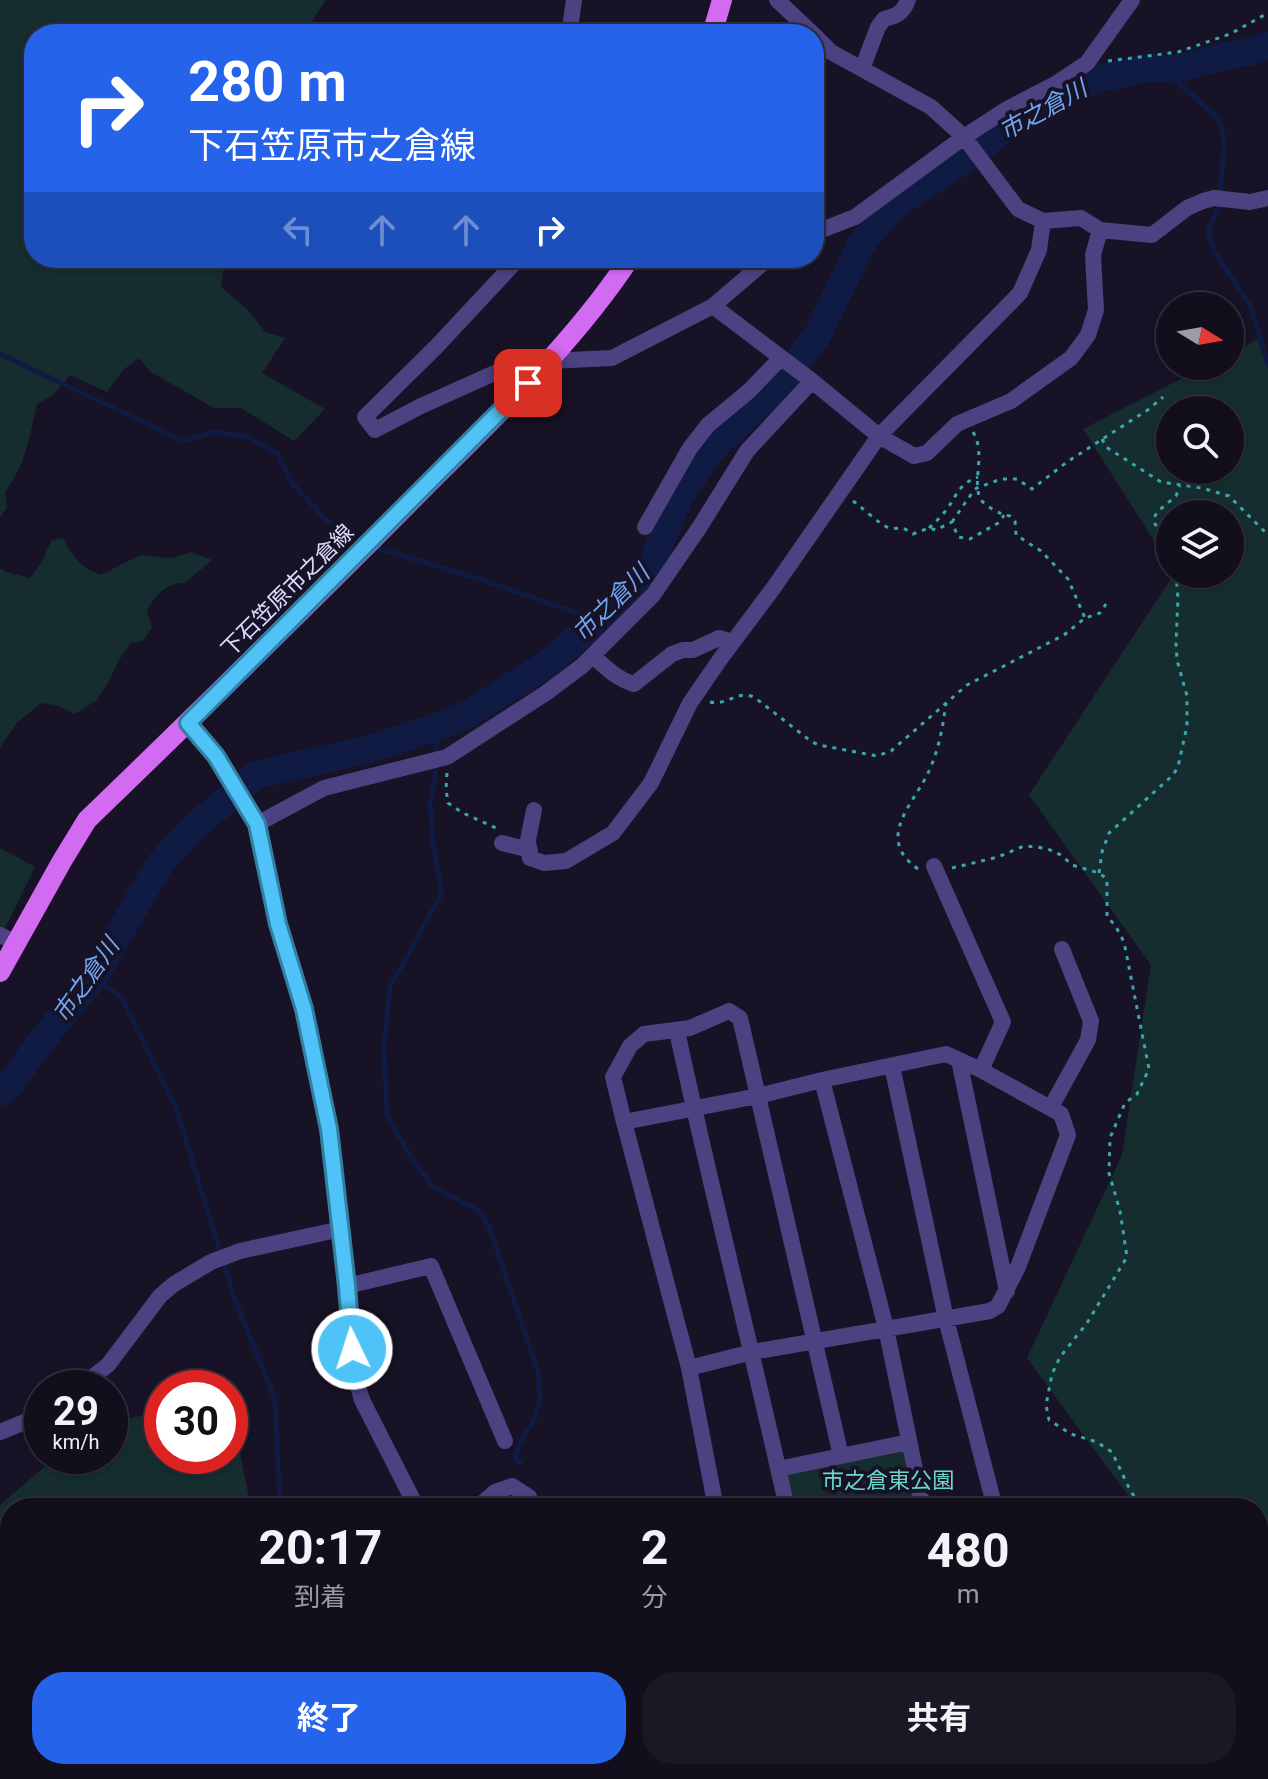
<!DOCTYPE html>
<html lang="ja">
<meta charset="utf-8">
<style>
body{margin:0;font-family:Roboto,"Noto Sans JP",sans-serif;background:#1b1725;color:#f1f3f6;height:100vh;display:flex;flex-direction:column;font-size:30px;white-space:nowrap}
*{box-sizing:border-box;margin:0}
p{font-size:26px;color:#9c9ca3}
.icon{flex:none;width:44px;height:44px;fill:none;stroke:currentColor;stroke-width:2;stroke-linecap:round;stroke-linejoin:round}
.map{position:relative;flex:1;overflow:hidden}
.side{position:absolute;left:0px;top:1498px;width:1268px;height:282px;display:flex;flex-direction:column;background:#120e1c;border-radius:32px 32px 0 0;box-shadow:0 2px 6px #0004,0 0 0 2px #312e3b}
.side>*{flex:none}
.top-card{position:absolute;left:24px;top:24px;width:800px;height:244px;border-radius:32px;box-shadow:0 2px 6px #0004,0 0 0 2px #312e3b;background:#2563eb;color:#fff;overflow:hidden}
.needle{width:52px;rotate:101deg}
.controls{position:absolute;left:1156px;top:292px;display:grid;gap:16px}
.controls a{display:grid;place-items:center;width:88px;height:88px;border-radius:50%;background:#120e1c;box-shadow:0 2px 6px #0004,0 0 0 2px #312e3b;font-size:40px}
.speed{position:absolute;left:24px;top:1370px;display:flex;gap:16px;font-size:40px;font-weight:700;text-align:center}
.speed>*{display:grid;place-content:center;width:104px;height:104px;border-radius:50%;background:#120e1c;box-shadow:0 2px 6px #0004,0 0 0 2px #312e3b;line-height:1}
.speed small{font-size:20px;font-weight:400}
.speed .limit{border:12px solid #d22;background:#fff;color:#111}
.pin{position:absolute;display:grid;place-items:center;width:68px;height:68px;color:#fff;margin:-34px;border-radius:16px;box-shadow:0 4px 12px #0006}
.me{position:absolute;width:88px;margin:-44px;rotate:356deg;stroke-linejoin:round;filter:drop-shadow(0 0 6px #0008)}
.turn{display:flex;align-items:center;gap:28px;height:168px;padding:0 32px;font-size:36px}
.turn .icon{width:104px;height:104px;stroke-width:2.5}
.turn b{display:block;font-size:56px;line-height:68px}
.lanes{display:flex;align-items:center;height:76px;padding:0 32px;background:#0003;justify-content:center;gap:40px;direction:ltr}
.lanes .off{opacity:.35}
.eta{display:flex;justify-content:space-evenly;align-items:center;height:136px;text-align:center}
.eta b{font-size:48px;font-weight:700;line-height:56px}
.button{display:flex;gap:16px;margin-top:auto;padding:16px 32px}
.button a{flex:1;height:92px;border-radius:32px;background:#2563eb;color:#fff;font-size:32px;font-weight:700;line-height:92px;text-align:center}
.button a+a{background:#1b1725;color:#f1f3f6}
.map>svg:first-child{display:block}
.green{fill:#152d2f;fill-rule:evenodd}
.lines{fill:none;stroke-linecap:round;stroke-linejoin:round}
.stream{stroke:#0f1b42;stroke-width:5}
.river{stroke:#0f1b42;stroke-width:28}
.path{stroke:#3aa7af;stroke-width:3;stroke-dasharray:4 6;stroke-linecap:butt}
.minor{stroke:#4c4181;stroke-width:16}
.major{stroke:#d26af2;stroke-width:20}
.route-casing{stroke:#337fa1;stroke-width:20}
.route{stroke:#4fc3f7;stroke-width:14}
.labels{text-anchor:middle;stroke-width:8;stroke-linejoin:round;paint-order:stroke}
.street-label{font-size:22px;fill:#e2dafc;stroke:#181226}
.park-label{font-size:22px;fill:#6bd7ca;stroke:#181226}
.water-label{font-size:24px;font-style:italic;fill:#71a5f3;stroke:#181226}
</style>
<div class="map">
<svg width="1268" height="1779" viewBox="0 0 1268 1779">
<rect width="100%" height="100%" fill="#181226"/>
<!-- green -->
<path class="green" d="M0 0H326L304 34H34V258H225L221 287 249 311 265 332 285 338 262 373 325 409 294 441 241 408H214L151 372 139 358 123 370 107 392 70 375 53 395 37 404C30 435 25 467 5 492L7 508 0 517Z
M1258 339 1268 356V1603L1258 1596V1508H1141L1132 1501 1027 1358 1122 1155 1151 965 1029 795 1174 574H1230V514H1170V566L1083 429 1206 366H1230V354ZM1230 410V470H1170V410Z
M63 538C71 554 82 569 101 575L140 555 171 558 191 552 212 560 185 583C167 582 156 595 147 610L152 628 143 641 131 643 119 660 108 683 97 700 75 714 59 706 41 703 17 723 0 747V568L6 572 30 578 41 563 52 540Z
M0 848 35 867 4 930 0 927Z
M230 1402 251 1508H10V1770H309L312 1779H0V1505L57 1456H110V1422L162 1412V1456H230Z
M910 1446 922 1508H790L781 1474Z"/>
<g class="lines">
<!-- stream -->
<path class="stream" d="M1176 69 1177 82 1217 117 1222 129 1224 145 1219 206 1208 231 1214 251 1251 307 1268 365
M0 354 183 441 215 432 248 437 278 454 292 483 325 519 351 537
M374 547 486 581 597 620
M437 727 435 780 430 803 433 844 442 893 390 987 384 1048 387 1115 412 1159 433 1187 479 1211 489 1226 538 1372 540 1399 535 1418 518 1447 515 1458 520 1463
M94 977 122 998 176 1108 235 1300 275 1399 280 1508
M331 1770 333 1779"/>
<!-- river -->
<path class="river" d="M0 1092 9 1086 42 1040 94 977 159 865 193 828 256 775 370 749 437 727 470 713 550 662 606 613 652 564 679 498 711 450 781 383 818 334 861 244 894 206 965 159 1016 120 1062 95 1101 78 1147 68 1176 69 1223 56 1250 52 1268 45"/>
<!-- path -->
<path class="path" d="M1108 61 1178 52 1230 34 1268 13
M973 432C987 455 970 485 982 501 983 503 991 508 992 509 999 513 1003 515 1010 516L1015 521 1016 535 1041 551 1068 579 1085 618
M1102 439 1106 447 1161 482 1202 488 1229 496 1268 535
M853 501C860 506 881 525 887 527 899 531 900 524 913 534L929 528 936 530 952 522 958 537 970 539 1000 522 1004 515
M952 522 974 490 977 488 1001 479H1017L1032 489 1067 462 1149 409 1163 397
M929 528C934 523 939 519 943 514 957 498 956 485 978 477
M1170 541 1155 524 1154 518 1157 512 1176 496 1180 486
M710 702C727 706 737 690 754 697L812 742 819 745 877 756 891 751 967 685 1064 635 1085 618 1100 613 1106 604
M447 773 446 789 448 803 463 813 496 828
M952 868 998 857 1024 846 1037 847 1048 849 1061 855 1072 865 1099 873 1107 879V917L1115 925 1124 942 1149 1069 1137 1094 1125 1103 1110 1138 1109 1173 1120 1211 1127 1257 1087 1323 1060 1357 1052 1374 1046 1405 1049 1420 1071 1434 1097 1442 1112 1452 1130 1490 1142 1508
M918 869C874 838 914 804 929 771 939 749 943 726 946 703
M1099 873 1102 852 1109 833 1173 775 1178 767 1187 726V696L1177 660 1176 643 1178 598 1176 574
M1258 1561 1268 1564"/>
<!-- minor -->
<path class="minor" d="M777 0 813 34
M563 34 570 28 574 0
M814 35 831 52 931 107 964 137 1018 209 1043 221 1081 218 1100 230 1152 235 1187 208 1203 201 1214 198 1250 202 1268 198
M862 69 878 27 884 19C897 16 903 13 908 0
M814 233 855 217 964 137 1007 109 1057 83 1087 63 1132 0
M519 258 436 347 365 417 375 430 421 406 499 371 549 361 612 358 713 306 769 258
M713 306 812 381 879 436 914 456 927 453 957 424 1011 401 1071 358 1088 335 1096 310 1093 255 1100 230
M645 527 690 448 708 425 749 391 781 358
M593 656C606 668 617 679 634 684L672 654 683 650H693L719 638 733 642
M188 723 216 756 257 824 278 924 304 1009 329 1129 347 1286 353 1369 362 1400 417 1508
M534 810 528 840 530 858 544 863 566 861 613 833 651 783 690 703 721 658 772 590 879 436 1020 293 1039 250 1043 221
M257 824 324 788 447 757 546 693 582 666 653 595 699 528 747 451 812 381
M502 843 530 850
M934 866 1003 1022 981 1070
M0 935 16 943
M677 1031C711 1190 752 1349 787 1508
M959 1060 1007 1291
M892 1066 946 1319 995 1508
M822 1080 886 1328 923 1508
M1051 1107 1088 1040 1091 1021 1062 949
M624 1122 613 1077 630 1046 644 1034 690 1028 729 1011 740 1018 841 1456
M347 1286 431 1266 505 1441
M689 1368 752 1352 990 1311 998 1306 1018 1267 1068 1135 1061 1114 981 1070 946 1054 822 1080 758 1096 624 1122 689 1368 716 1508
M78 1388 108 1365 160 1296 174 1284 211 1262 240 1251 341 1229
M0 1432 42 1415
M778 1469 909 1442
M477 1508 495 1492 512 1486 529 1497 534 1508
M1258 1640 1268 1648
M487 1770 491 1779
M718 1770 733 1779
M892 1770 908 1779
M975 1770V1779
M1038 1770V1779
M1104 1770V1779
M1171 1770V1779
M1235 1770V1779"/>
<!-- major -->
<path class="major" d="M712 34 722 0
M0 972 62 861 87 820C201 710 313 600 424 488 497 415 573 344 630 258"/>
</g>
<g class="lines">
<defs>
<path id="route" d="M352 1349 347 1286 329 1129 304 1009 278 924 257 824 216 756 188 723 528 383"/>
</defs>
<!-- route casing -->
<use href="#route" class="route-casing"/>
<!-- route -->
<use href="#route" class="route"/>
</g>
<g class="labels">
<!-- street labels -->
<g class="street-label">
<text transform="translate(287 590) rotate(-45)" y="8">下石笠原市之倉線</text>
</g>
<!-- park labels -->
<g class="park-label">
<text x="888" y="1488">市之倉東公園</text>
</g>
<!-- water labels -->
<g class="water-label">
<text transform="translate(1043 110) rotate(-29)" y="8">市之倉川</text>
<text transform="translate(611 603) rotate(-45)" y="8">市之倉川</text>
<text transform="translate(86 980) rotate(-55)" y="8">市之倉川</text>
</g>
</g>
</svg>
<div class="controls">
<a><svg class="needle" viewBox="-14 -14 28 28"><path d="M0-13l5 13h-10z" fill="#e53935"/><path d="M0 13l5-13h-10z" fill="#9c9ca3"/></svg></a>
<a><svg class="icon" aria-label="search" viewBox="0 0 24 24"><circle cx="10" cy="10" r="6"/><path d="M15 15l6 6"/></svg></a>
<a><svg class="icon" aria-label="layers" viewBox="0 0 24 24"><path d="M12 4l9 5-9 5-9-5zM3 14l9 5 9-5"/></svg></a>
</div>
<div class="speed"><div>29<small>km/h</small></div><div class="limit">30</div></div>
<div class="pin" style="left:528px;top:383px;background:#d93025"><svg class="icon" aria-label="arrive" viewBox="0 0 24 24"><path d="M6 21V4h12l-3 4 3 4H6"/></svg></div>
<svg class="me" style="left:352px;top:1349px" viewBox="-20 -20 40 40"><circle r="17" fill="#4fc3f7" stroke="#fff" stroke-width="3"/><path d="M0-11L8 9 0 5-8 9z" fill="#fff"/></svg>
<div class="top-card">
<div class="turn"><svg class="icon" aria-label="right" viewBox="0 0 24 24"><path d="M7 20v-9h11M14 6l5 5-5 5"/></svg><div><b>280 m</b>下石笠原市之倉線</div></div>
<div class="lanes"><svg class="icon off" aria-label="left" viewBox="0 0 24 24"><path d="M17 20v-9H6M10 6l-5 5 5 5"/></svg><svg class="icon off" aria-label="ahead" viewBox="0 0 24 24"><path d="M12 20V5M6 11l6-6 6 6"/></svg><svg class="icon off" aria-label="ahead" viewBox="0 0 24 24"><path d="M12 20V5M6 11l6-6 6 6"/></svg><svg class="icon" aria-label="right" viewBox="0 0 24 24"><path d="M7 20v-9h11M14 6l5 5-5 5"/></svg></div>
</div>
<section class="side">
<div class="eta">
<div><b>20:17</b><p>到着</p></div>
<div><b>2</b><p>分</p></div>
<div><b>480</b><p>m</p></div>
</div>
<div class="button"><a>終了</a><a>共有</a></div>
</section>
</div>
